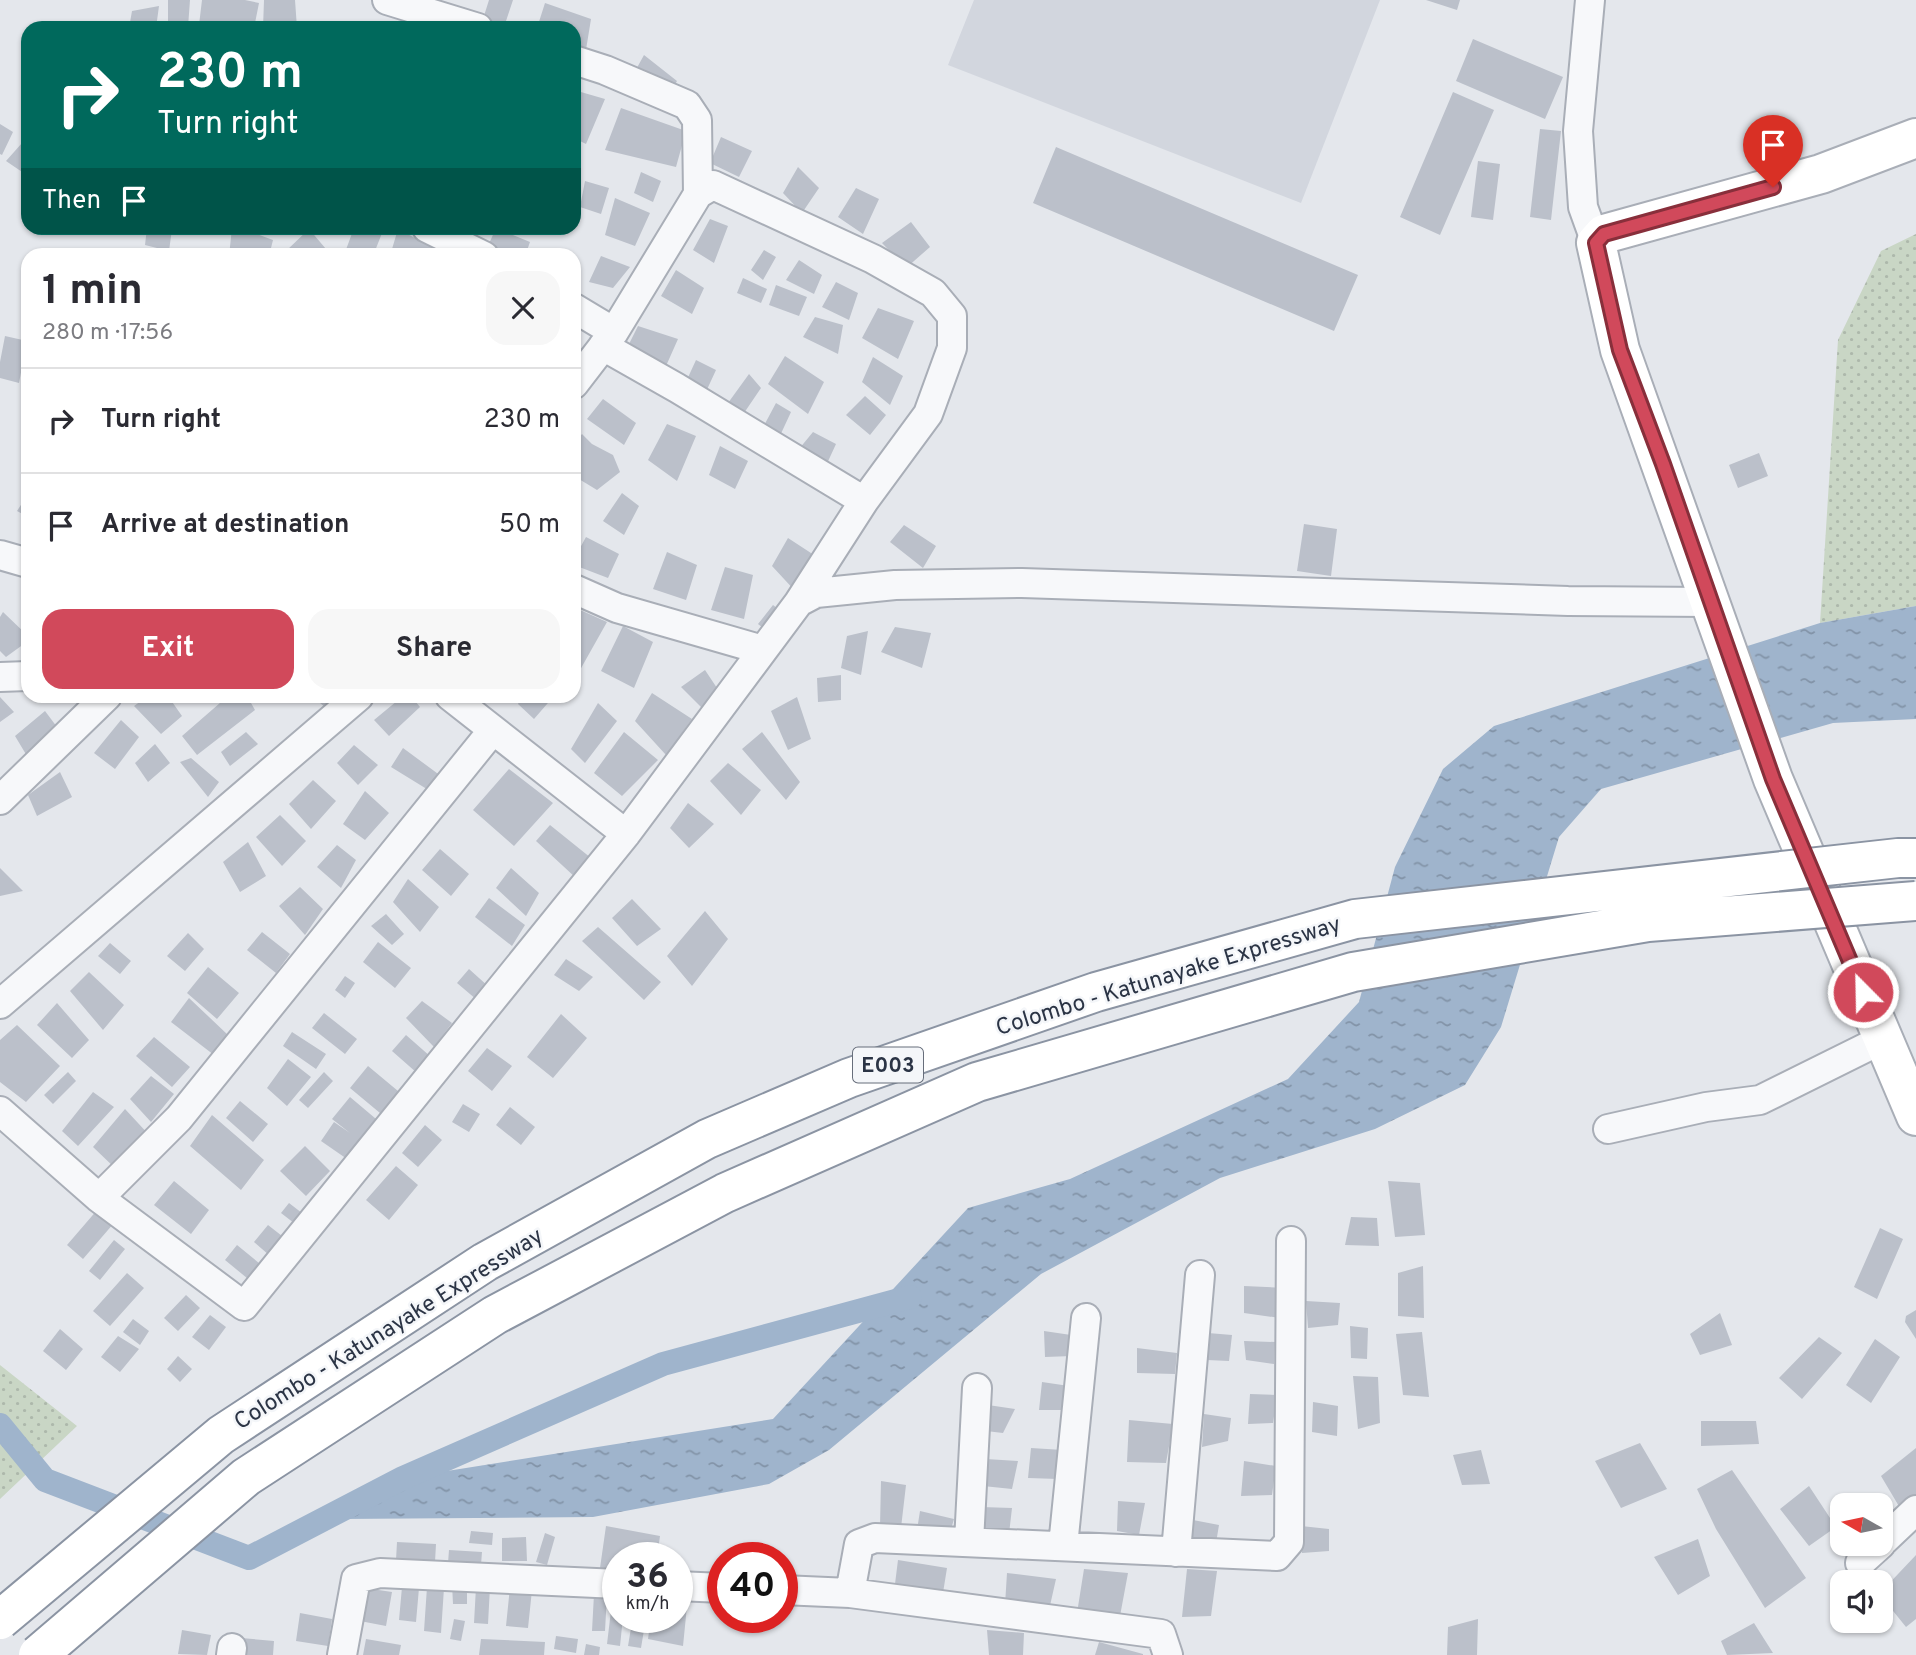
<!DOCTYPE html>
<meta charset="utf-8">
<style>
body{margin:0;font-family:Overpass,sans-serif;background:#f7f7f7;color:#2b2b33;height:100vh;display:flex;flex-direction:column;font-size:26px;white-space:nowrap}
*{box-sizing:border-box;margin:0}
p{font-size:23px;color:#7c7c81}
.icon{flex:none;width:38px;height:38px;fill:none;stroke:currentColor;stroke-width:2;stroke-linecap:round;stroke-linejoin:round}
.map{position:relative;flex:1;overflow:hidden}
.details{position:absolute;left:21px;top:248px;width:560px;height:455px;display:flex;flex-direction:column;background:#fff;border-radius:21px;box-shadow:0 2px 5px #0004}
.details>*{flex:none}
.top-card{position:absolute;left:21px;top:21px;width:560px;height:214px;border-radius:21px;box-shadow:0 2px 5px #0004;background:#00695c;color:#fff;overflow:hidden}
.needle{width:46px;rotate:279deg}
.buttons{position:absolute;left:1830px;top:1493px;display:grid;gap:14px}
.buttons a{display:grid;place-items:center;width:63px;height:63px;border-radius:14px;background:#fff;box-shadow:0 2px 5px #0004;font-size:35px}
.speed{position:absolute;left:602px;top:1542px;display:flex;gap:14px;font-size:35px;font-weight:700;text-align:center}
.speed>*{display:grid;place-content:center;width:91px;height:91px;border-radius:50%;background:#fff;box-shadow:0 2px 5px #0004;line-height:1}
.speed small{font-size:18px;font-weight:400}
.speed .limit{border:10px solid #d22;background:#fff;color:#111}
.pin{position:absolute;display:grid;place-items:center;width:60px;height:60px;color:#fff;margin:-72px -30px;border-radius:50% 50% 50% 0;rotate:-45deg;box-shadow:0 0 7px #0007}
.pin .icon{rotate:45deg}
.me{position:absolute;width:77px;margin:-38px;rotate:337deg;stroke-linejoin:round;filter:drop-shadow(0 0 5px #0008)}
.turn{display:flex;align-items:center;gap:24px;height:147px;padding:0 21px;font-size:32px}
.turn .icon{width:91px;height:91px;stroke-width:2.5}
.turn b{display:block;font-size:49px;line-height:60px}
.then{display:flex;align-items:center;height:66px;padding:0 21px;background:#0003;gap:14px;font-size:26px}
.round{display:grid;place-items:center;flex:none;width:74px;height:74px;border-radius:21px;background:#f7f7f7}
.head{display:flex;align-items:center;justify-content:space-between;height:119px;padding:0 21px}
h1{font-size:42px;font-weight:700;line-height:52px}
.cta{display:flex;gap:14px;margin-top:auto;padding:14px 21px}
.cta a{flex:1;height:80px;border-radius:21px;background:#d1495b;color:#fff;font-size:28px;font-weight:700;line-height:80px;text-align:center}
.cta a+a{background:#f7f7f7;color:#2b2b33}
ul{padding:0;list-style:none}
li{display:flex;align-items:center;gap:21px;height:105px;padding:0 21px;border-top:2px solid #e1e1e2}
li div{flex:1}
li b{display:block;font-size:26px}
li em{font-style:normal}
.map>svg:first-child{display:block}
.built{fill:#d2d6de}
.green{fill:url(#green-dots)}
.water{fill:url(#water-ripples)}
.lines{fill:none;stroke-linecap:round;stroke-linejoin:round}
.canal{stroke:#9fb4cc;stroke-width:24}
.building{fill:#bbc0ca}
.street-casing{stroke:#a9aeb7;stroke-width:32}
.secondary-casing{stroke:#a9aeb7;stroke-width:42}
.street{stroke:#f7f8fa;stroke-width:28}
.secondary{stroke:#fff;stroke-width:38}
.highway-bridge-casing{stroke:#8b94a3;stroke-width:42;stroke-linecap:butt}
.highway-bridge{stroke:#fff;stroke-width:38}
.route-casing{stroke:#882f3b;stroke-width:18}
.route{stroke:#d1495b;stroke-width:12}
.labels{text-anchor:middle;stroke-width:5;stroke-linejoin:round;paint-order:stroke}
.shield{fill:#f4f6f9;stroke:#676e7b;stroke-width:2}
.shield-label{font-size:21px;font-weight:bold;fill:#2b3445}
.street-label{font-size:23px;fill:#2b3445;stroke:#f4f6f9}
</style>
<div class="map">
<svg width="1916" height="1655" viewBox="0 0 1916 1655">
<defs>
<pattern id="green-dots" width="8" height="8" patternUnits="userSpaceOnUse" patternTransform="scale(1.75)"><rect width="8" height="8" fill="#c9d6c5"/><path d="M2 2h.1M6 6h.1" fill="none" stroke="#adb8ab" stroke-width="1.8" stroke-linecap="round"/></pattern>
<pattern id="water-ripples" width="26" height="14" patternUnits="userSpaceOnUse" patternTransform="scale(1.75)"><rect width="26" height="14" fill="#9fb4cc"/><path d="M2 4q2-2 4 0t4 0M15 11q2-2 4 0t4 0" fill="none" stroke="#8293a7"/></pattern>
</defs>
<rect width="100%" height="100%" fill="#e4e7ec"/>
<!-- built -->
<path class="built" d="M974 0H1380L1301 203 948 65Z"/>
<!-- green -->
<path class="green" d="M1916 234V606L1820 623 1838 340 1881 251Z
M0 1365 77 1426 0 1499Z"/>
<!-- water -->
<path class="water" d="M1916 606V719L1833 723 1601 789 1559 837 1501 1027 1465 1085 1375 1129 1220 1178 1041 1274 829 1450 769 1484 593 1517 340 1519 403 1478 773 1419 968 1208 1070 1179 1288 1079 1359 1002 1395 867 1443 769 1494 726 1820 623Z"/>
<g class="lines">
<!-- canal -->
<path class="canal" d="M0 1425 45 1480 249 1558 403 1478 663 1364 910 1297"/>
</g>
<!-- building -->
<path class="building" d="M168 0H190L188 27 168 26Z
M202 0H245L259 3 254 28H210L199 25Z
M264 0H295L297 28H263Z
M489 0H513L505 24 483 19Z
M1426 0H1460L1457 10Z
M545 3 591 19 585 56 574 52V28H537Z
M159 6 156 28H129L132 11Z
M1473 39 1563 77 1545 119 1456 81Z
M644 55 677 81 671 92 633 75Z
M574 90 605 99 586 144 574 138Z
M1453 92 1494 110 1440 235 1400 217Z
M621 108 686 131 676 167 605 150Z
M0 124 13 132 2 155 0 154Z
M1540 129 1561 131 1551 220 1530 217Z
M721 137 752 151 739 177 710 163Z
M22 143 28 146V176L6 161Z
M1056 147 1358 275 1334 331 1033 203Z
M1478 161 1500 164 1493 220 1471 217Z
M798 167 819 188 802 213 783 193Z
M641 172 661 181 653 202 634 193Z
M585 181 609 188 601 214 580 207Z
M856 188 879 199 863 234 838 217Z
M615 198 650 213 635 246 605 235Z
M710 219 728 226 714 263 693 250Z
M911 222 930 247 906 268 882 243Z
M147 228 172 229 169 251 145 245Z
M232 228H241L273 240 269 256H229Z
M354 228H384L373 256 344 255Z
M496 228 530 242 525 256H503L488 246Z
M309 229 326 249 318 256H291L286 251Z
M398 229 434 248 430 256H392L388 253 392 249Z
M764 250 776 257 763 280 751 270Z
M601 256 630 267 613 288 589 282Z
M799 260 822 275 814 294 786 280Z
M676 270 704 288 692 314 661 296Z
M743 278 767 289 761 303 737 293Z
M836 282 858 293 849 320 822 307Z
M776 285 807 297 799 316 769 305Z
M878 308 914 321 898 359 862 338Z
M815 317 843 325 838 354 803 337Z
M638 326 678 339 666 366 627 348Z
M5 336 27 341 19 383 0 378V362Z
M785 356 824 382 808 414 768 384Z
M873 357 903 376 890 405 862 382Z
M696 360 716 370 704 396 685 384Z
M749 374 761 388 742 416 728 403Z
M865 396 886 415 870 435 846 415Z
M603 399 636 423 624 445 587 419Z
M776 403 791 412 778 440 761 431Z
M667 424 696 436 677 481 648 460Z
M813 432 836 444 824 470 799 449Z
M582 434 592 444 613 455 620 472 597 490 574 476V444Z
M720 446 748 461 735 489 709 475Z
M1759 453 1768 476 1738 488 1729 465Z
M622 493 639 506 624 535 603 521Z
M28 494V517L17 511Z
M1304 524 1337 529 1331 576 1297 571Z
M904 525 936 546 923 568 890 542Z
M586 537 619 554 608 578 574 565V559Z
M788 538 814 555 797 593 772 566Z
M667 552 697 565 686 600 653 589Z
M725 567 753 575 744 619 711 610Z
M773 605 782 612 768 632 758 624Z
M578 609 607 622 580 670 574 668V616Z
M3 612 28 636V641L6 657 0 651V617Z
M623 626 653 642 634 688 601 671Z
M895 627 931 633 922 668 881 652Z
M868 631 861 675 841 668 847 636Z
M705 670 721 694 705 711 681 687Z
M841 675V700L818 702 817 678Z
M652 693 692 719 666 755 635 721Z
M148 696H168L182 716 161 734 134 706Z
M228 696H247L255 710 197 755 182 736Z
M318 696H349L330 711 315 699Z
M403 696H411L420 707 389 736 374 720Z
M522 696H554L534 719 518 704Z
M0 697 14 712 0 722Z
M797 697 811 739 788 750 771 711Z
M598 703 617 721 585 763 571 749Z
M45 711 60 731 27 756 15 736Z
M121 720 139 737 115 769 94 753Z
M246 732 258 744 230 766 221 752Z
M624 732 658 760 622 796 594 773Z
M762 732 800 782 786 800 742 749Z
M155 744 170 763 148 782 135 763Z
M354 745 378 765 358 785 337 763Z
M403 748 445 779 430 791 391 767Z
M191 758 219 782 208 797 180 762Z
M728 763 761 790 741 815 710 781Z
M509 769 553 803 514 846 473 810Z
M60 772 72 797 37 816 28 795Z
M313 780 336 801 311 829 289 804Z
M365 791 389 813 365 840 343 824Z
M688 803 714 824 689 848 670 828Z
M280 815 306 841 282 866 256 837Z
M550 825 591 858 576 878 536 841Z
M248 842 266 876 240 892 223 862Z
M337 845 356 860 341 888 317 867Z
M440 849 469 874 451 896 422 870Z
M0 868 23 891 0 896Z
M511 868 539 893 526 916 496 888Z
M408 879 439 907 420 932 393 902Z
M300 887 323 909 305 935 279 906Z
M489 898 525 925 512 946 475 917Z
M632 899 661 929 637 946 612 918Z
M705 911 728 939 692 986 667 956Z
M386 914 404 934 392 945 371 926Z
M598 927 661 982 644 1000 582 941Z
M262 932 290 954 276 973 247 950Z
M188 933 204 949 185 971 167 956Z
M378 942 411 968 395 988 363 962Z
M110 943 131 961 120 974 98 956Z
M566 959 593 977 579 991 554 975Z
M208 967 239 993 217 1019 187 993Z
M469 969 489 987 477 1000 457 983Z
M89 972 124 1005 103 1030 70 991Z
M345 976 355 983 345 998 335 990Z
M189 998 228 1035 214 1055 171 1022Z
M422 1001 452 1023 434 1047 406 1018Z
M57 1003 89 1040 72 1058 37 1025Z
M324 1013 357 1039 345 1054 312 1028Z
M561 1014 587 1038 553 1078 527 1057Z
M17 1025 60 1066 26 1102 0 1082V1040Z
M292 1032 326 1054 316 1069 283 1046Z
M406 1035 431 1057 417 1073 392 1051Z
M154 1037 190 1067 172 1087 136 1056Z
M487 1048 512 1066 492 1091 468 1071Z
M288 1059 311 1077 287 1106 267 1088Z
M368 1066 404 1096 386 1118 350 1088Z
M68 1072 76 1081 53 1104 44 1095Z
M324 1072 333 1081 308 1108 299 1100Z
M151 1076 174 1094 151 1122 130 1099Z
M93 1092 114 1107 78 1146 62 1131Z
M350 1097 382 1124 347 1159 321 1141 334 1122 350 1133 332 1119Z
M240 1101 268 1124 253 1142 226 1118Z
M463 1104 480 1114 469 1132 452 1122Z
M510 1107 535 1127 521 1145 496 1125Z
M125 1109 151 1137 117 1170 93 1147Z
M212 1115 264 1160 241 1190 190 1146Z
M425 1125 442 1140 418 1167 402 1153Z
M305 1146 330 1171 306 1196 280 1171Z
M396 1166 418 1185 389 1220 366 1200Z
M174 1181 209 1210 191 1234 154 1205Z
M1388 1181 1420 1183 1425 1235 1395 1237Z
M289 1203 311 1220 303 1230 281 1213Z
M98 1209 114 1223 83 1259 67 1245Z
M1351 1217 1377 1218 1379 1246 1345 1245Z
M268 1225 291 1243 277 1262 254 1242Z
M1880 1228 1903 1239 1877 1299 1854 1287Z
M114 1240 125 1249 100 1280 89 1271Z
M237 1245 265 1268 253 1283 225 1260Z
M1423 1266 1424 1318 1398 1316V1273Z
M127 1273 144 1288 110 1326 93 1311Z
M1244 1286 1285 1288 1280 1318 1244 1313Z
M186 1295 200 1308 178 1331 164 1318Z
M1306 1301 1340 1303 1338 1325 1308 1328Z
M1916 1310V1339L1905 1322 1906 1316Z
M1720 1313 1732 1345 1700 1355 1690 1334Z
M210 1315 226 1327 209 1350 192 1337Z
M133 1319 149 1331 140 1345 123 1332Z
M1350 1326 1368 1328 1367 1359 1351 1358Z
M60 1329 83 1349 66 1370 43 1351Z
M1044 1331 1071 1335 1072 1356 1045 1357Z
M1422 1332 1429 1397 1403 1395 1396 1334Z
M1208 1333 1232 1335 1229 1361 1207 1360Z
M118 1336 139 1349 120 1372 101 1357Z
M1819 1337 1842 1353 1802 1399 1779 1378Z
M1875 1339 1900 1357 1871 1403 1846 1385Z
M1244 1341 1275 1342 1274 1364 1246 1360Z
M1137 1348 1177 1353 1175 1374 1137 1373Z
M178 1356 192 1369 180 1382 167 1369Z
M1353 1376 1378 1377 1380 1423 1358 1429Z
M1042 1382 1069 1386 1066 1410H1039Z
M1250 1394 1277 1395 1273 1423 1248 1424Z
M1313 1402 1338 1406 1337 1436 1312 1432Z
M988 1405 1015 1409 1003 1433 986 1431Z
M1204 1414 1231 1418 1228 1441 1202 1447Z
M1129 1420 1173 1424 1166 1463 1127 1462Z
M1701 1421H1756L1759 1444 1701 1446Z
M1640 1443 1667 1489 1621 1508 1595 1461Z
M1031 1448 1063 1450 1058 1479 1028 1478Z
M1916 1448V1494L1900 1508 1881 1476Z
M1481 1450 1490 1484 1462 1485 1453 1455Z
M986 1459 1018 1461 1012 1489 983 1486Z
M1244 1461 1276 1466 1272 1495 1241 1496Z
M1732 1470 1806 1578 1765 1608 1716 1529 1697 1489Z
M881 1481 906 1485 901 1528 880 1527Z
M1809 1486 1836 1527 1809 1546 1780 1509Z
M1118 1501 1145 1503 1139 1535 1117 1531Z
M981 1507 1012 1508 1009 1534 980 1533Z
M920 1511 954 1519 949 1536 917 1530Z
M1193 1520 1219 1525 1216 1543 1191 1539Z
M606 1526 660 1536 657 1558H618V1569L600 1568Z
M1301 1526 1329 1529V1551L1302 1553Z
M471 1531 493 1533 492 1545 469 1543Z
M545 1533 555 1537 547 1565 536 1562Z
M526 1537 527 1561H502V1538Z
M1698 1539 1710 1576 1678 1595 1654 1557Z
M397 1542 436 1544 435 1562 396 1560Z
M449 1550 482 1552 481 1565 448 1563Z
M1916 1555V1619L1906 1627 1881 1596V1592Z
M898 1560 947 1568 942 1599 894 1592Z
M1084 1569 1128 1573 1120 1616 1077 1613Z
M1187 1569 1217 1571 1211 1616 1182 1617Z
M1007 1573 1056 1579 1049 1610 1005 1605Z
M452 1584H467V1604H453Z
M402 1587 419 1588 416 1622 399 1620Z
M427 1587 444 1588 441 1633 424 1631Z
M476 1587H490L488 1624 474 1623Z
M510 1587 532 1590 528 1628 506 1626Z
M365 1588 392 1592 386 1626 360 1621Z
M594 1594 607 1595 605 1631H592Z
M613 1594H618V1617H623L620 1646 607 1644Z
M677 1604 687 1606 683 1646 648 1639 651 1617H677Z
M300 1613 332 1619 328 1646 296 1641Z
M454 1619 465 1621 461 1641 450 1639Z
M1478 1619 1477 1655H1447L1448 1627Z
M1754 1623 1773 1653 1727 1655 1721 1641Z
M631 1628 644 1630 641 1648 628 1646Z
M182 1630 211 1635 207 1655 178 1654Z
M987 1630 1024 1633 1023 1655H989Z
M556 1636 578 1639 576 1653 554 1649Z
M241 1638 274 1641 273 1655H240Z
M366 1639 401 1645 399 1655H363Z
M481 1639 545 1642 544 1655H479Z
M1099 1642 1143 1654V1655H1095Z
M586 1644 600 1647 599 1655H584Z"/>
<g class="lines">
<defs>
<path id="street" d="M387 0 478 28
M1590 0 1578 131 1583 207 1596 243
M574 60 605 70 687 105 697 120 698 194
M427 228 484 256
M574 308 614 332
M603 346 677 388 864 501
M574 384 614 332 698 194 713 185 873 259 933 293 952 316V348L928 414 864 501 799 602
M0 555 28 563
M574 589 617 608 763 650
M0 677 28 676
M450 696 626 834
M0 800 107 696
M0 1004 359 696
M0 1111 99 1198 244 1306 626 834 799 602 816 593 895 585 1022 583 1568 601 1710 602
M1608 1129 1706 1107 1760 1100 1883 1039
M99 1198 179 1118 493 730
M969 1542 977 1388
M1881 1543 1916 1510
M1063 1546 1086 1318
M1176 1552 1200 1275
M1860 1563 1881 1544
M677 1586 723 1588
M782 1590 850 1593 1161 1634 1168 1655
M850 1593 859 1544 875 1538 1277 1556 1289 1542 1291 1241
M231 1655 232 1648
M342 1655 356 1579 380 1573 618 1584"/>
<path id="secondary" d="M1916 138 1821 174 1604 234 1596 243 1620 350 1773 779 1916 1116"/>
</defs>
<!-- street casing -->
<use href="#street" class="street-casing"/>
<!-- secondary casing -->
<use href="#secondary" class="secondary-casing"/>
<!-- street -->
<use href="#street" class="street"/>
<!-- secondary -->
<use href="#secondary" class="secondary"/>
<defs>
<path id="highway-bridge" d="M0 1620 221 1435 485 1262 707 1139 849 1078 1096 992 1355 919 1898 858H1916
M38 1655 246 1477 495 1315 725 1193 977 1082 1353 972 1648 922 1916 901"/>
</defs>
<!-- highway-bridge casing -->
<use href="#highway-bridge" class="highway-bridge-casing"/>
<!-- highway-bridge -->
<use href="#highway-bridge" class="highway-bridge"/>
</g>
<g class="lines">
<defs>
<path id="route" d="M1773 187 1604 234 1596 243 1620 350 1663 464 1773 779 1863 992"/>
</defs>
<!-- route casing -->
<use href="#route" class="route-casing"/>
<!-- route -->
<use href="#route" class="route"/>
</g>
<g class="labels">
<!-- shield labels -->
<rect class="shield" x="853" y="1047.5" width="70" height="35" rx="5"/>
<g class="shield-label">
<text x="888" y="1072">E003</text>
</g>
<!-- street labels -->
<g class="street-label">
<text transform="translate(1168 975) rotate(-17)" y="8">Colombo - Katunayake Expressway</text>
<text transform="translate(388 1328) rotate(-32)" y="8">Colombo - Katunayake Expressway</text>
</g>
</g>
</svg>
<div class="buttons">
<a><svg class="needle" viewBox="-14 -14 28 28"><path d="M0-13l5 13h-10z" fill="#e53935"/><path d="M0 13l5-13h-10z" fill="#7c7c81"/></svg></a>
<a><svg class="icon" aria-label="sound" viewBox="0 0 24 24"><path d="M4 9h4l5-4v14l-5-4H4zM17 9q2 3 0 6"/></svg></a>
</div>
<div class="speed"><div>36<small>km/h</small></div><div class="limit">40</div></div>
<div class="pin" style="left:1773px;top:187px;background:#d93025"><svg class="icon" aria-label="arrive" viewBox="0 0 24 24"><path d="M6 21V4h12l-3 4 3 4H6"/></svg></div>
<svg class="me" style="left:1863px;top:992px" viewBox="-20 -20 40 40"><circle r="17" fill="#d1495b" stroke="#fff" stroke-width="3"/><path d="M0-11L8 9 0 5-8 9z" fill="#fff"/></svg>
<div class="top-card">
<div class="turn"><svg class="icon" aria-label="right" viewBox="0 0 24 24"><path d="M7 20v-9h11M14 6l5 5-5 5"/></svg><div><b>230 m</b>Turn right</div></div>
<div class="then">Then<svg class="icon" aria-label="arrive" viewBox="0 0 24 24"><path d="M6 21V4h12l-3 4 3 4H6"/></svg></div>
</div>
<section class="details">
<div class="head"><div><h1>1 min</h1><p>280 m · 17:56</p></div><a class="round"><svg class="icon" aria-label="close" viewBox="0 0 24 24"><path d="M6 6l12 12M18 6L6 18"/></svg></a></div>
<ul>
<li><svg class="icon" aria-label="right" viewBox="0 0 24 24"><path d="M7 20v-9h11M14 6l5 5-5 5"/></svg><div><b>Turn right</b></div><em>230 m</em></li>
<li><svg class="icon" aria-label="arrive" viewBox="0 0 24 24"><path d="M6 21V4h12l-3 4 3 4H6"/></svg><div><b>Arrive at destination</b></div><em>50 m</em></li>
</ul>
<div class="cta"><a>Exit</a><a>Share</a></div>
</section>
</div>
